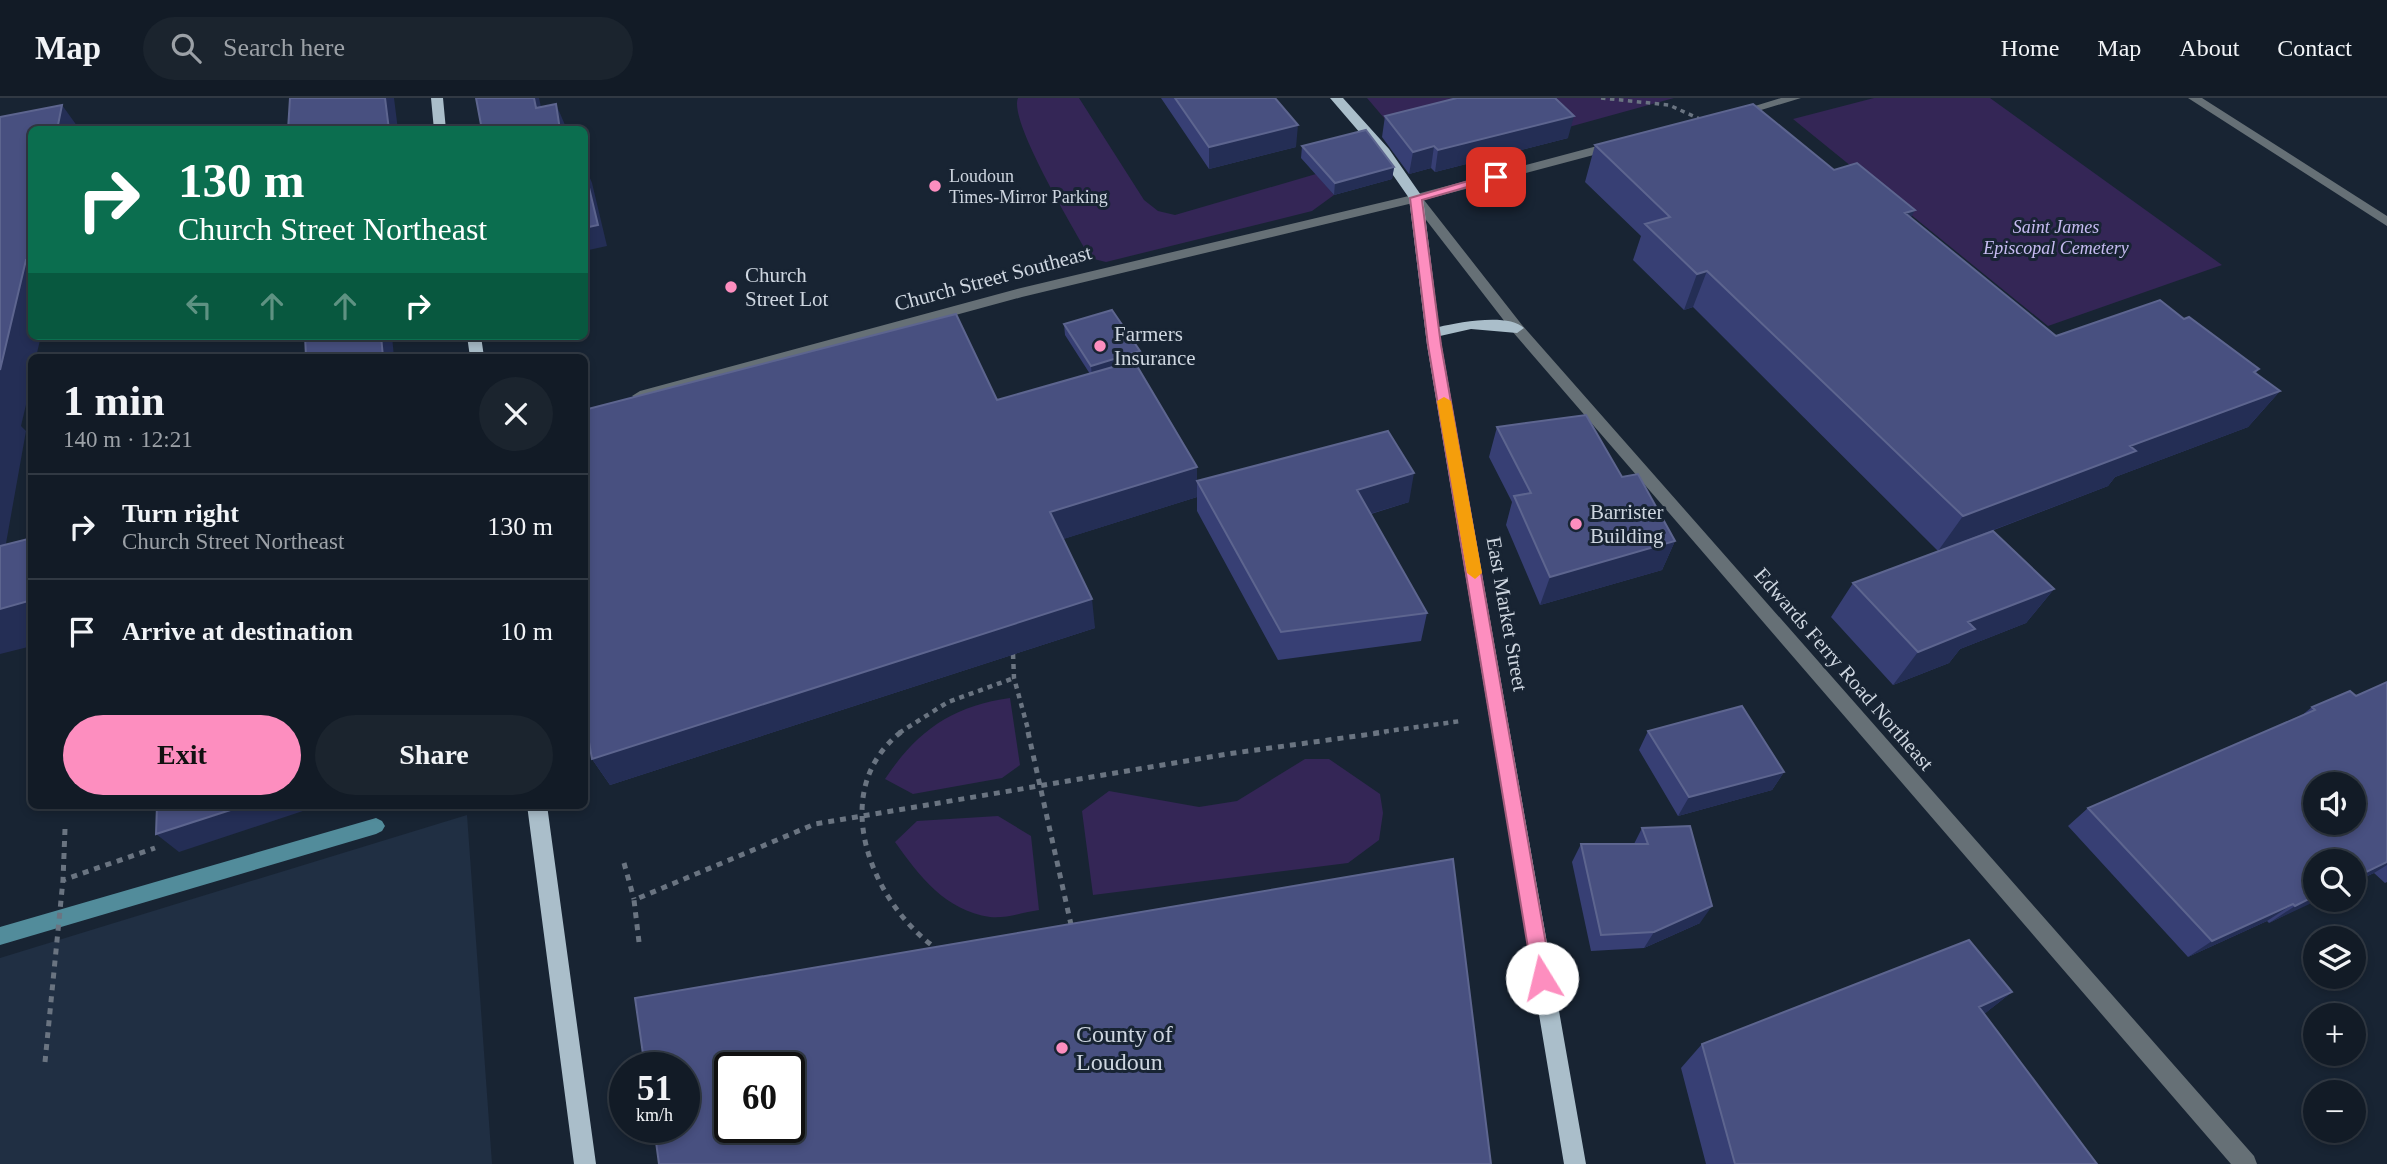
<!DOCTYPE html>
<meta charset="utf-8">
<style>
body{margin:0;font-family:"Times New Roman",serif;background:#1b242e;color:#f1f3f6;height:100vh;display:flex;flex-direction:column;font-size:26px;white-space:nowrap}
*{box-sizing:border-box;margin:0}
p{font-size:23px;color:#9ca1a7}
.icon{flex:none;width:38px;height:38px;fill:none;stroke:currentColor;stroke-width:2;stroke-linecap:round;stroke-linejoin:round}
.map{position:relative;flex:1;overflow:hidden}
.sheet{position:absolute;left:28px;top:256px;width:560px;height:455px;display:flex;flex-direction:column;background:#121b26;border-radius:10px;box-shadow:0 4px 10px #0003,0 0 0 2px #313943}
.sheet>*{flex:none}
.top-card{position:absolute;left:28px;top:28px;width:560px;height:214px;border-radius:10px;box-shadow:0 4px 10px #0003,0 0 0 2px #313943;background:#0b6e4f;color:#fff;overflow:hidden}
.tools{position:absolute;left:2303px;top:674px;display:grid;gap:14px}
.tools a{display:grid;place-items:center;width:63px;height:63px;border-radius:50%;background:#121b26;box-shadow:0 4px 10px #0003,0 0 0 2px #313943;font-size:35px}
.speed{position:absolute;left:609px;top:954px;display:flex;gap:14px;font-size:35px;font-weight:700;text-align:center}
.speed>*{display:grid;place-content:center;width:91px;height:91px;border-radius:50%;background:#121b26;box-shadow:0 4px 10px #0003,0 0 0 2px #313943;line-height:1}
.speed small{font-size:18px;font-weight:400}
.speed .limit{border:4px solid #111;border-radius:10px;background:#fff;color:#111}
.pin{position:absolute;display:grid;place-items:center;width:60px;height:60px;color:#fff;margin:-30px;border-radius:14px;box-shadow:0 4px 10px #0006}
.me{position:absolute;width:77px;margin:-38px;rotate:351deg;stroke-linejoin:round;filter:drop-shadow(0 0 5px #0008)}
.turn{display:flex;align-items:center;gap:24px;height:147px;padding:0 35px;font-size:32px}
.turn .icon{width:91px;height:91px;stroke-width:2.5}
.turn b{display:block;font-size:49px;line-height:60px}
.lanes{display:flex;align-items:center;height:66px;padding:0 35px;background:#0003;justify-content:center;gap:35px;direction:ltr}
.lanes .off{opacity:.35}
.round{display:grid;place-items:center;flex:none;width:74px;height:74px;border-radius:37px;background:#1b242e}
.summary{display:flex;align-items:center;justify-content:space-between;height:119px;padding:0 35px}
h1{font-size:42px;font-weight:800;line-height:52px}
.action{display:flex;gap:14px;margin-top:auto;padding:14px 35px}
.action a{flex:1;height:80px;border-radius:42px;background:#fd8ebf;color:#111;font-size:28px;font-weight:800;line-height:80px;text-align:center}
.action a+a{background:#1b242e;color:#f1f3f6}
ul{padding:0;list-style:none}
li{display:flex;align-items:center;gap:21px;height:105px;padding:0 35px;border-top:2px solid #313943}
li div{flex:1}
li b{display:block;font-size:26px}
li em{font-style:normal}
header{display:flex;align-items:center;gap:42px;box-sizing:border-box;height:98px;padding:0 35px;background:#121b26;border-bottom:2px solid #313943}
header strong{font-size:33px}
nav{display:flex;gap:38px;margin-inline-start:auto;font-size:24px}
.search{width:490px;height:63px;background:#1b242e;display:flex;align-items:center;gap:18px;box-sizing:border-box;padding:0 24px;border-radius:38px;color:#9ca1a7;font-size:26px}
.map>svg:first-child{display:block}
.built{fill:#202f43}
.green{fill:#342656}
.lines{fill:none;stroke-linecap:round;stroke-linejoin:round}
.stream{fill:#528c9b;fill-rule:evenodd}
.path-far2{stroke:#6a7481;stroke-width:3.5;stroke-dasharray:4.5 4.5;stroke-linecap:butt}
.path-far1{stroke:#6a7481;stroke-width:4.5;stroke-dasharray:5 5;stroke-linecap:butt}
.path{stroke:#6a7481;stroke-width:5;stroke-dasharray:6 6;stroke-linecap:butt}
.minor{fill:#667076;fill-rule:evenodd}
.major{fill:#aabeca;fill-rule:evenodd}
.wall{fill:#373f74}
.shaded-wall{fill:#242e55}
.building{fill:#485080;stroke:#5d658f;stroke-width:2;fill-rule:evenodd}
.route{fill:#fd8ebf;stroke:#a45c7c;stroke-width:2}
.slow{fill:#f59e0b}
.poi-dot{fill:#fd8ebf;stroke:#182433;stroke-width:2.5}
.labels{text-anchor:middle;stroke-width:6;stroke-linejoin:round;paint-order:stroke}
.far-poi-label{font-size:18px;fill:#ced6e0;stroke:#182433;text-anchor:start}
.far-park-label{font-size:18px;font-style:italic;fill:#c7bcf2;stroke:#182433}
.poi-label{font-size:21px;fill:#ced6e0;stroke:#182433;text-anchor:start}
.street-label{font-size:21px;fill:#ced6e0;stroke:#182433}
.near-poi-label{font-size:24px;fill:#ced6e0;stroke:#182433;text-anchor:start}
</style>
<header>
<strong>Map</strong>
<div class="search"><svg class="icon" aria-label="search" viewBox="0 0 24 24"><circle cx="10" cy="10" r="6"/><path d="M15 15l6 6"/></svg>Search here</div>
<nav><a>Home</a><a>Map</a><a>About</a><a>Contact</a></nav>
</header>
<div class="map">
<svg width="2387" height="1066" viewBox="0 0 2387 1066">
<rect width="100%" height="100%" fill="#182433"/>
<!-- built -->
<path class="built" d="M467 717 492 1066H0V860Z"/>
<!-- green -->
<path class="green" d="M1018 0H1079L1144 102 1158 113 1175 117 1316 76 1334 97 1312 113 1106 164 1090 160C1076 134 1008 23 1018 0Z
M1367 0H1501L1390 27Z
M1525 0H1674L1558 32Z
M1874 0H1990L2222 167 2048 228 1793 21Z
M1010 600 1020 667 1002 680 913 696 885 681C917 633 952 608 1010 600Z
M1305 661H1329L1380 696 1383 715 1379 742 1348 765 1093 797 1082 713 1109 693 1199 709 1237 703Z
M998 718 1031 738 1039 812C1024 814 1005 821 990 819 945 812 920 779 895 744L917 723Z"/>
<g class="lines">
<!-- stream -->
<path class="stream" d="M376 720 382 723 385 728 382 733 376 736 0 847V829Z"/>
<!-- path-far2 -->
<path class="path-far2" d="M1601 0 1669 7 1702 22"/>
<!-- path-far1 -->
<path class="path-far1" d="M1013 556 1014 580 1029 635
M899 635 948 604 1014 580
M1374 635 1461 623"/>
<!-- path -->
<path class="path" d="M901 634C826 693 871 805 937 851
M1028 634 1072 831
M65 731 63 782 155 750
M624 765 634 801
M639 844 634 802 815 726 1227 656 1386 634
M45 964 63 782"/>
<!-- minor -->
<path class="minor" d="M1781 0H1801L1738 19 1732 15Z
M2188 0H2202L2387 118V128Z
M1616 43 1622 47 1620 50 1424 102 1522 227 2254 1058 2257 1066H2231L1512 233 1413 105 1022 199 640 303 632 298 640 293 1021 190 1413 97Z"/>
<!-- major -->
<path class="major" d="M431 0H443L446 32H434Z
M1330 0H1343L1389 51 1423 100 1439 229C1459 224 1509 215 1524 230L1517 235 1471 231 1440 238 1586 1066H1564L1427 247 1409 100 1379 57Z
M467 238H481L484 259H470Z
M527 707H547L596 1066H574Z"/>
</g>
<!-- wall -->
<path class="wall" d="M1161 0H1275L1296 49 1209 71Z
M1385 18 1568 40 1435 74 1431 70 1409 76 1382 39Z
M1595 47 1834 72 1911 120 2056 238 2184 221 2259 271 2256 275 2280 293 2248 329 2115 379 2108 388 1955 447 2054 491 2026 525 1960 551 1949 565 1893 587 1831 519 1853 485 1938 453 1693 209 1684 212 1633 162 1641 138 1585 84Z
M1302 48 1394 69 1392 81 1334 97 1301 60Z
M1064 226 1140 264 1136 265 1197 383 1409 404 1371 416 1427 515 1421 543 1278 562 1197 413V399L1063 441 1095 530 610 687 592 661 584 572V312L997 302 1090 276 1065 237Z
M1497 329 1622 379 1675 443 1662 472 1540 507 1506 427 1512 404 1489 359Z
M2387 584V784L2385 785 2374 775 2315 802 2269 825 2267 823 2188 859 2068 728 2088 710 2301 618 2312 609 2356 598Z
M1648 633 1784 674 1772 692 1678 718 1639 652Z
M1642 730 1700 825 1644 850 1591 853 1572 764 1581 746H1634Z
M2012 894 1984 916 2097 1066H1706L1681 970 1702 946Z"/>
<!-- shaded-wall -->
<path class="shaded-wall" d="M385 0H394L398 32H389Z
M534 0H539L546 31 536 10Z
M556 6 565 27 566 32H560Z
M62 7 80 32H57Z
M1574 18 1568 40 1435 74 1438 52Z
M1298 27 1296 49 1209 71V49Z
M1434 48 1431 70 1409 76 1413 54Z
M584 66 592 85 607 148 584 153Z
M1394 69 1392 81 1334 97 1335 85Z
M1915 112 1896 148 1905 115Z
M32 161V238H41L36 259H32V281L21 328 26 333 5 451 0 454V272L26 162Z
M1707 173 1693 209 1684 212 1697 176Z
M381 238H392L394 259H383Z
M1140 253V264L1092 279 1091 268Z
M2280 293 2248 329 2115 379 2108 388 1938 453 1963 418 2130 348Z
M1197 369V399L1054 444 1050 414Z
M1414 375 1409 404 1353 421 1357 392Z
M1675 443 1662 472 1540 507 1550 479Z
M2054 491 2026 525 1960 551 1949 565 1893 587 1918 554 1968 524Z
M1092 501 1095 530 610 687 592 661Z
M32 502V538H29L28 549 0 556V511Z
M1784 674 1772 692 1678 718 1689 699Z
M246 707H321L179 754 156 736Z
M2387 764V767L2374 775 2354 784V780Z
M2315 798V802H2318L2269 825 2295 808Z
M2293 806 2267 823 2188 859 2212 843Z
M1712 808 1700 825 1644 850 1654 834Z
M2012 894 1979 920V909Z"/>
<!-- building -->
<path class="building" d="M290 0H385L389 32H288Z
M476 0H534L536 10 556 6 560 32H482Z
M1175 0H1275L1298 27 1209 49Z
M1457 0H1555L1574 18 1438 52 1434 48 1413 54 1385 18Z
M1753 6 1834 72 1857 65 1915 112 1905 115 2056 238 2160 202 2184 221 2189 219 2259 271 2254 274 2280 293 2130 348 2136 353 1963 418 1707 173 1697 176 1645 126 1670 119 1595 47Z
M62 7 57 32H32V161L26 162 0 272V19Z
M1366 32 1394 69 1335 85 1302 48Z
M584 69 598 127 584 130Z
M1112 212 1140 253 1091 268 1064 226Z
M956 216 997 302 1134 263 1197 369 1050 414 1092 501 592 661 584 616V573L588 565 584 560V312Z
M305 238H381L383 259H306Z
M1586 317 1622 379 1638 376 1675 443 1550 479 1514 398 1531 395 1497 329Z
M1388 333 1414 375 1357 392 1427 515 1281 534 1197 383Z
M1993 433 2054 491 1968 524 1975 531 1918 554 1853 485Z
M32 440V502L0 511V448Z
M2387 584V764L2354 780V763H2315V798L2295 808 2293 806 2212 843 2088 710 2315 612 2312 609 2350 593 2356 598ZM2315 686H2354V724H2315Z
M1742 608 1784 674 1689 699 1648 633Z
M157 707H246L156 736Z
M1690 728 1712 808 1654 834 1601 837 1581 746H1648L1642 730Z
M1453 761 1491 1066H659L654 1029H684V970H645L635 900ZM730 970H789V1029H730Z
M1969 842 2012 894 1979 909 2097 1066H1735L1702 946Z"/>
<!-- route -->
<path class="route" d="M1492 76 1502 79 1422 102 1441 247 1552 880 1549 887 1542 889 1536 887 1533 880 1428 247 1410 100Z"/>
<!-- slow -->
<path class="slow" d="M1444 299 1451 303 1482 475 1475 481 1467 475 1437 303Z"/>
<!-- markers -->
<g class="poi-dot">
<circle cx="935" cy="88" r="7"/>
<circle cx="731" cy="189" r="7"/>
<circle cx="1100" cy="248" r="7"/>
<circle cx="1576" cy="426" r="7"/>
<circle cx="1062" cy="950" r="7"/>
</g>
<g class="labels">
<!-- far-poi labels -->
<g class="far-poi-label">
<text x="949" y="84">Loudoun<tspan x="949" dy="21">Times-Mirror Parking</tspan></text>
</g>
<!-- far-park labels -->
<g class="far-park-label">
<text x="2056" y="135">Saint James<tspan x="2056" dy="21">Episcopal Cemetery</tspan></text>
</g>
<!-- poi labels -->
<g class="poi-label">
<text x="745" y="184">Church<tspan x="745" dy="24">Street Lot</tspan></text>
<text x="1114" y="243">Farmers<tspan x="1114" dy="24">Insurance</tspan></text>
<text x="1590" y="421">Barrister<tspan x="1590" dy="24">Building</tspan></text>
</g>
<!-- street labels -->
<g class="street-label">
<text transform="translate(993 180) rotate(-15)" y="7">Church Street Southeast</text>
<text transform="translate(1507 516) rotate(80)" y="7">East Market Street</text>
<text transform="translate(1844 571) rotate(49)" y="7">Edwards Ferry Road Northeast</text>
</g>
<!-- near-poi labels -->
<g class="near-poi-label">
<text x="1076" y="944">County of<tspan x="1076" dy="28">Loudoun</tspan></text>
</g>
</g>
</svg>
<div class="tools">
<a><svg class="icon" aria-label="sound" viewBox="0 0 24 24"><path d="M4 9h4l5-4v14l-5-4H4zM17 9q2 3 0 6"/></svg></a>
<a><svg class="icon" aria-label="search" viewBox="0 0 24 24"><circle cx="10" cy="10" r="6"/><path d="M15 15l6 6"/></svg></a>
<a><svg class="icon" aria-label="layers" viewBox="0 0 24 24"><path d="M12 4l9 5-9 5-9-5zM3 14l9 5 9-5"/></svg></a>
<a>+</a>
<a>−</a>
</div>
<div class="speed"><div>51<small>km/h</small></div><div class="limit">60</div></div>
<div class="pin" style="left:1496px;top:79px;background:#d93025"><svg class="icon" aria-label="arrive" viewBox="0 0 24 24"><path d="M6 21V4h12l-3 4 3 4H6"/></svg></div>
<svg class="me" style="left:1542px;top:880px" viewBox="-20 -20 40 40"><circle r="19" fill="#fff"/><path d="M0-13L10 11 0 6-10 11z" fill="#fd8ebf"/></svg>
<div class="top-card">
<div class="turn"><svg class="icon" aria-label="right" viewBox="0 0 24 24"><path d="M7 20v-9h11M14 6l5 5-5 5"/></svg><div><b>130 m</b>Church Street Northeast</div></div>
<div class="lanes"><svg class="icon off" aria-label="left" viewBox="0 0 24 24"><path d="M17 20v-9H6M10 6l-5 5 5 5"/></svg><svg class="icon off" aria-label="ahead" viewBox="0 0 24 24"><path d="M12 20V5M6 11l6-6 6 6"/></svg><svg class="icon off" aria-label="ahead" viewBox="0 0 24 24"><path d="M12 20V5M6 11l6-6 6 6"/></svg><svg class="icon" aria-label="right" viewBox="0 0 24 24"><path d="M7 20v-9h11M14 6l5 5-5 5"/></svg></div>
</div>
<section class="sheet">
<div class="summary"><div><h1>1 min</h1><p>140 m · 12:21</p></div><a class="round"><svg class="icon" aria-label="close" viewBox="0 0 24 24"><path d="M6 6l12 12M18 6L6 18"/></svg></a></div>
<ul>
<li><svg class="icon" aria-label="right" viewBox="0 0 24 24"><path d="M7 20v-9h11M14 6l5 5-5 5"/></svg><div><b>Turn right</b><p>Church Street Northeast</p></div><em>130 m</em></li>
<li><svg class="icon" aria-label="arrive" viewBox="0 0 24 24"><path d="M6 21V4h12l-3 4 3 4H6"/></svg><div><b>Arrive at destination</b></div><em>10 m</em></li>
</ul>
<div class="action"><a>Exit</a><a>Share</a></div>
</section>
</div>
